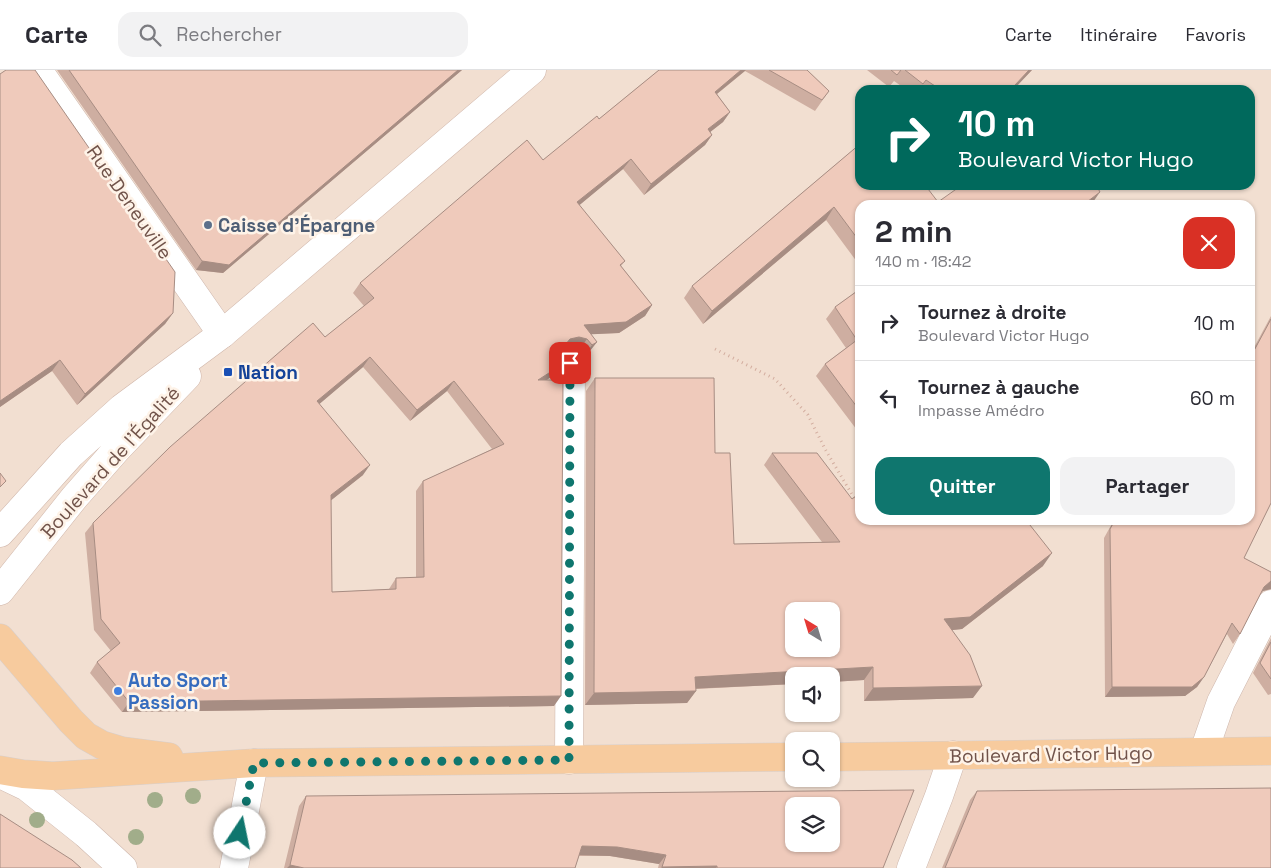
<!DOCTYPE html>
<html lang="fr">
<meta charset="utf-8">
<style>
body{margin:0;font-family:"Space Grotesk",sans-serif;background:#f2f2f3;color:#2b2b33;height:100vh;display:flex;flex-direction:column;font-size:19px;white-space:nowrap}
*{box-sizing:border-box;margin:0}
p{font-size:16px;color:#7c7c81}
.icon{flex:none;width:28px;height:28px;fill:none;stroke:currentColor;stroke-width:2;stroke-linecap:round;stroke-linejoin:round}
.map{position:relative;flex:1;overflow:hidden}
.details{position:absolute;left:855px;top:130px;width:400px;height:325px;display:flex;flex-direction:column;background:#fff;border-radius:15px;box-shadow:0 1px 4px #0004}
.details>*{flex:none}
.banner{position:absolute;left:855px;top:15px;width:400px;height:105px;border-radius:15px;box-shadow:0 1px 4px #0004;background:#00695c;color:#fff;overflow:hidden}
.needle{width:32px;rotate:322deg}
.tools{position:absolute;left:785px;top:532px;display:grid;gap:10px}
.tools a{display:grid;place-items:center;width:55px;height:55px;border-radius:10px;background:#fff;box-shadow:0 1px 4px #0004;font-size:25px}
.pin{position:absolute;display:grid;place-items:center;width:42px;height:42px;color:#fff;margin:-21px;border-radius:10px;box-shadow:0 2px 8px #0006}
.me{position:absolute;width:55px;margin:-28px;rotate:11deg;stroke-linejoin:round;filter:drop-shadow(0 0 4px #0008)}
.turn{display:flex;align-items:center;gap:18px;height:105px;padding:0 20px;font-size:22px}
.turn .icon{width:65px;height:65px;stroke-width:2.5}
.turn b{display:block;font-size:35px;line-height:42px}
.round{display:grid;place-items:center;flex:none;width:52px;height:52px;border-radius:15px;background:#f2f2f3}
.headline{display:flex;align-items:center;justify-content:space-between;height:85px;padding:0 20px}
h1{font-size:30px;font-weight:700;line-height:38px}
.cta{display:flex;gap:10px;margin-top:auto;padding:10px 20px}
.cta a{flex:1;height:58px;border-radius:15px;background:#0f766e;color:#fff;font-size:20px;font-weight:700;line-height:58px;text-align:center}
.cta a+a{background:#f2f2f3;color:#2b2b33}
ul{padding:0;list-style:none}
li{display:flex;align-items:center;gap:15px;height:75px;padding:0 20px;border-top:1px solid #e1e1e2}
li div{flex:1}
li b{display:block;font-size:19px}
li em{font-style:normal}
header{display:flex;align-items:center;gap:30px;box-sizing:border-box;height:70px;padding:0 25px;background:#fff;border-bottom:1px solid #e1e1e2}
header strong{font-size:24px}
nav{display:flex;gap:28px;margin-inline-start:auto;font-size:18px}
.search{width:350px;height:45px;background:#f2f2f3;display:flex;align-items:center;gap:12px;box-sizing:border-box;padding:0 18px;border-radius:15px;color:#7c7c81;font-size:19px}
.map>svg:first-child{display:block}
.residential{fill:#f2dfd1;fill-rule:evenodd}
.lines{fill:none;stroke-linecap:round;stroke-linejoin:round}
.minor-casing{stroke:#ceb7ad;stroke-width:29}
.tertiary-casing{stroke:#ceb7ad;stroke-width:29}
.secondary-casing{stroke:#d0b6aa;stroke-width:29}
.primary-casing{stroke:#d7cfcc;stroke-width:29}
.path{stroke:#d3ad9f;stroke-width:3;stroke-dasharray:1 4;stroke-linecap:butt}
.minor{stroke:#fff;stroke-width:28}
.tertiary{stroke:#fff;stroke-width:28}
.secondary{stroke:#fff;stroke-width:28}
.primary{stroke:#f7cb9e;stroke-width:28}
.tree{fill:#a1ad8a}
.wall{fill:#ceaea1;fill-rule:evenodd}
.shaded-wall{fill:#a78d83}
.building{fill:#efcabb;stroke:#a78d83;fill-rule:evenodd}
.route{stroke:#0f766e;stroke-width:9;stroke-dasharray:0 16.2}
.service-dot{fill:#5c6f8a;stroke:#fef3e8;stroke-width:2}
.transit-dot{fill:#1a4fb4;stroke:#fef3e8;stroke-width:2}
.shop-dot{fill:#3f7fe0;stroke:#fef3e8;stroke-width:2}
.labels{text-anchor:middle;stroke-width:5;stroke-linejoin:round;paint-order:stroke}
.street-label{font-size:19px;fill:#71534a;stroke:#fef3e8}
.service-label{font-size:19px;font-weight:bold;fill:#4e5e75;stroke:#fef3e8;text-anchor:start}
.transit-label{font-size:19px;font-weight:bold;fill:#164399;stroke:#fef3e8;text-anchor:start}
.shop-label{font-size:19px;font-weight:bold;fill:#366cbe;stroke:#fef3e8;text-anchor:start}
</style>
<header>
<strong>Carte</strong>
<div class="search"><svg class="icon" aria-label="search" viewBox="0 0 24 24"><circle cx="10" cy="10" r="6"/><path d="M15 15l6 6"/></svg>Rechercher</div>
<nav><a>Carte</a><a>Itinéraire</a><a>Favoris</a></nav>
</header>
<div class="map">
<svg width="1271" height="798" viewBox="0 0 1271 798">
<rect width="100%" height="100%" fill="#fbeee2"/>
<!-- residential -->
<path class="residential" d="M0 0H1271V798H0ZM860 20H1250V115H860ZM860 135H1250V450H860ZM794 541H831V579H794ZM794 606H831V644H794ZM794 671H831V709H794ZM794 736H831V774H794Z"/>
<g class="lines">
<defs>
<path id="minor" d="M38 0 222 264
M1204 681 1221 632 1271 534
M569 690 571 293
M911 798 939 726 953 685"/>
<path id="tertiary" d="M0 704 27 717 86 764 123 798
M234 798 254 693"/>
<path id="secondary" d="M0 463 71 384 122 338 222 264 532 0
M0 521 74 428 117 379 187 306"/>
<path id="primary" d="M0 568 71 651 86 666 102 675 122 681 169 687
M831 687 1271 681
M0 700 23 704 53 706 254 693 794 687"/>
</defs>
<!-- minor casing -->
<use href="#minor" class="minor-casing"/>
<!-- tertiary casing -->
<use href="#tertiary" class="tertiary-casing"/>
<!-- secondary casing -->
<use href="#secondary" class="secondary-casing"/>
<!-- primary casing -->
<use href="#primary" class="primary-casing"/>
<!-- path -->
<path class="path" d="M715 279 775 309 808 345 825 379 860 438"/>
<!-- minor -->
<use href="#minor" class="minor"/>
<!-- tertiary -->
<use href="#tertiary" class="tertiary"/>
<!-- secondary -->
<use href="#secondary" class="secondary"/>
<!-- primary -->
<use href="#primary" class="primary"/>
</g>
<!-- trees -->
<g class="tree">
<circle cx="193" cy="726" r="8"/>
<circle cx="155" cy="730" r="8"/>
<circle cx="37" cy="750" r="8"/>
<circle cx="136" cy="767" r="8"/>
</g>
<!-- wall -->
<path class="wall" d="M57 0H462L223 203 196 200Z
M659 0H807L829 21 815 41 745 1 717 24 730 42 723 52 710 62 712 65 705 75 644 125 623 99 579 135 625 191 621 196 652 235 645 246 619 263 591 264 597 272 589 282 585 285 579 280 572 277 564 279 563 294 555 304 547 310 554 636 122 642 90 603 97 592 111 581 94 560 85 463 93 453 364 236 353 223 360 213 543 90 599 49ZM363 297 410 351 447 321 492 379 423 411 416 421V507L396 508 389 519 332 522 331 430 363 405 319 334Z
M867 0H1032L1015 18V20H907L894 11 889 17Z
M0 4 173 243 165 254 77 335 52 301 0 337Z
M860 74 938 132 1092 134 1091 135H860V196L826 150 703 254 684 228 692 216Z
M860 219V364L816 306 825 294 846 278 826 249 835 237Z
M1271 246V433L1244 488 1271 502V519L1263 521 1261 522 1240 564 1233 574 1227 564 1204 607 1197 617 1185 626 1105 627 1104 468 1114 450H1250V285Z
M595 308 715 383 734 474 822 472 764 395 772 383 852 429 1043 496 962 559 952 560 973 628 864 631V610L831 612V606L794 614 696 619V621L687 633 585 635 586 321Z
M1271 568V624L1268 625 1253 603Z
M977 721 1271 798H942L970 730Z
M306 726 883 798H658L659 794 610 786H579L575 798H284L299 736Z"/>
<!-- shaded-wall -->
<path class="shaded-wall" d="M458 0H462L223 203 196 200 202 191Z
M741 0H746L707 32 715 22Z
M1029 0H1032L1013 20 1015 15Z
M730 42 723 52 700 70 708 59Z
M712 65 705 75 644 125 651 114Z
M631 89 623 99 570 143 577 132Z
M1100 122 1091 135H1083Z
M834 137 826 150 703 254 712 241Z
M652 235 645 246 619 263 576 265 584 255Z
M173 243 165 254 77 335 85 324Z
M579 267 587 269 579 280 572 277 563 280 565 275 570 269Z
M597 272 589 282 585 285 592 275Z
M370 287 363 297 310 342 317 331Z
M60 290 52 301 0 337V331Z
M563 294 555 304 531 321 538 310Z
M454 311 447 321 410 351 417 340Z
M370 395 363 405 324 436 331 425Z
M1052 483 1043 496 962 559 935 562 944 549Z
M1270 511H1271V519L1263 521 1257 526 1264 517Z
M873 597 864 610 831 612V606H794V614L687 619 695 607Z
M1204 607 1197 617 1185 626 1105 627 1112 617Z
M982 616 973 628 864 631 873 618Z
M696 621 687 633 585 635 594 623Z
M561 626 554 636 122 642 129 632Z
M582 776 617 777 666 785 659 794 610 786 576 785Z
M290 795 304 798H287Z
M717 796 716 798H661L662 797Z"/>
<!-- building -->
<path class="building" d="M6 0H35L175 202 173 243 85 324 60 290 0 331V4Z
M69 0H458L229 195 202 191Z
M659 0H741L715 22 730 42 708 59 712 65 651 114 631 89 577 132 625 191 620 195 652 235 626 252 584 255 597 272 592 275 587 269 579 267 570 269 565 275 563 294 538 310H563L561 626 129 632 97 592 120 573 101 549 93 453 170 377 313 253 325 267 374 228 360 213 527 70 543 90 597 46 599 49ZM370 287 417 340 454 311 504 374 423 411 424 507 396 508V519L332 522 331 425 370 395 317 331Z
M769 0H807L829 21 822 30Z
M891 0H901L897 5Z
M905 0H1029L1015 15V20H941L926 10 923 14Z
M860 74V115H925L938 132 962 115H1096L1100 122 1083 135H860V172L834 137 712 241 692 216Z
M860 219V341L825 294 857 270 835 237Z
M1271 249V433L1244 488 1271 502V511L1264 517 1240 564 1232 553 1204 607 1192 617H1112L1110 459 1115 450H1250V288Z
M595 308H714L715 383H730L734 474 840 472 772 383H817L852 429 860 423V450H1026L1052 483 970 547 944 549 970 585 982 616 873 618V597L695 607 696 621 594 623ZM794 541H831V579H794Z
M0 403 6 411 0 417Z
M1271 572V609L1260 593Z
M1271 718V798H945L977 721Z
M914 720 883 798H717V796L662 797 666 785 617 777 582 776 575 798H304L290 795 306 726ZM794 736H831V774H794Z
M0 744 72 790 81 798H0Z"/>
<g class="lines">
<!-- route -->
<path class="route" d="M240 763 254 693 569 690 570 293"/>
</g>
<!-- markers -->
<circle class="service-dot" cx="208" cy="155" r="5"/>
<rect class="transit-dot" x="223" y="297" width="10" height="10" rx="2.5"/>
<circle class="shop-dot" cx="118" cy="621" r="5"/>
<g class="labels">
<!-- street labels -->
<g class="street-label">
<text transform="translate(130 132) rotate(55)" y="7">Rue Deneuville</text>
<text transform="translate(110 392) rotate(-48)" y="7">Boulevard de l'Égalité</text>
<text transform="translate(1051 684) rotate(-1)" y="7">Boulevard Victor Hugo</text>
</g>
<!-- service labels -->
<g class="service-label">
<text x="218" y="162">Caisse d'Épargne</text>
</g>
<!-- transit labels -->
<g class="transit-label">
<text x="238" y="309">Nation</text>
</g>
<!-- shop labels -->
<g class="shop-label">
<text x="128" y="617">Auto Sport<tspan x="128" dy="22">Passion</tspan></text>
</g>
</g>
</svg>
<div class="tools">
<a><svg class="needle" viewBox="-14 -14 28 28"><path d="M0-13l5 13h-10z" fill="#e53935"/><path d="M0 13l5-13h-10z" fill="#7c7c81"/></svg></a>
<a><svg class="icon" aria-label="sound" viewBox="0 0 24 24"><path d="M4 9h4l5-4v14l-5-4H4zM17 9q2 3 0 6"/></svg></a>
<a><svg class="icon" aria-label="search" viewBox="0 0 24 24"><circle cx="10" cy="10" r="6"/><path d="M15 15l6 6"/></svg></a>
<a><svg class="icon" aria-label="layers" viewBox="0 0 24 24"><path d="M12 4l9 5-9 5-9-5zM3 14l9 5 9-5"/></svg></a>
</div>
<div class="pin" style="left:570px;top:293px;background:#d93025"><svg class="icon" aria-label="arrive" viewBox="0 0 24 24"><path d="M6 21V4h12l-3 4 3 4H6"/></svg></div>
<svg class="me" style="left:240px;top:763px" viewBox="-20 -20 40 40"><circle r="19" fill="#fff"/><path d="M0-13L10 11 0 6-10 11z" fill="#0f766e"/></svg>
<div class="banner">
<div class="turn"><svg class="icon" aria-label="right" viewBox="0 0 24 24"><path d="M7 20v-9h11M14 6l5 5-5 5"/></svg><div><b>10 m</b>Boulevard Victor Hugo</div></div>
</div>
<section class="details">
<div class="headline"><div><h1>2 min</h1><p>140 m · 18:42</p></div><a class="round" style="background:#d93025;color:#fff"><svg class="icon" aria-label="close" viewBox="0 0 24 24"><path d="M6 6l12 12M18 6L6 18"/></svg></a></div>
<ul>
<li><svg class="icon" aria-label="right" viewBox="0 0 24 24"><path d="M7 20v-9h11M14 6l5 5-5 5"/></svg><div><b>Tournez à droite</b><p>Boulevard Victor Hugo</p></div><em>10 m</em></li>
<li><svg class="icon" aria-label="left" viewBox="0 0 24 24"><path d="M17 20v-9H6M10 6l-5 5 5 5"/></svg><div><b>Tournez à gauche</b><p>Impasse Amédro</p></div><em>60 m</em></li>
</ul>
<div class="cta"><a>Quitter</a><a>Partager</a></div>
</section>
</div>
